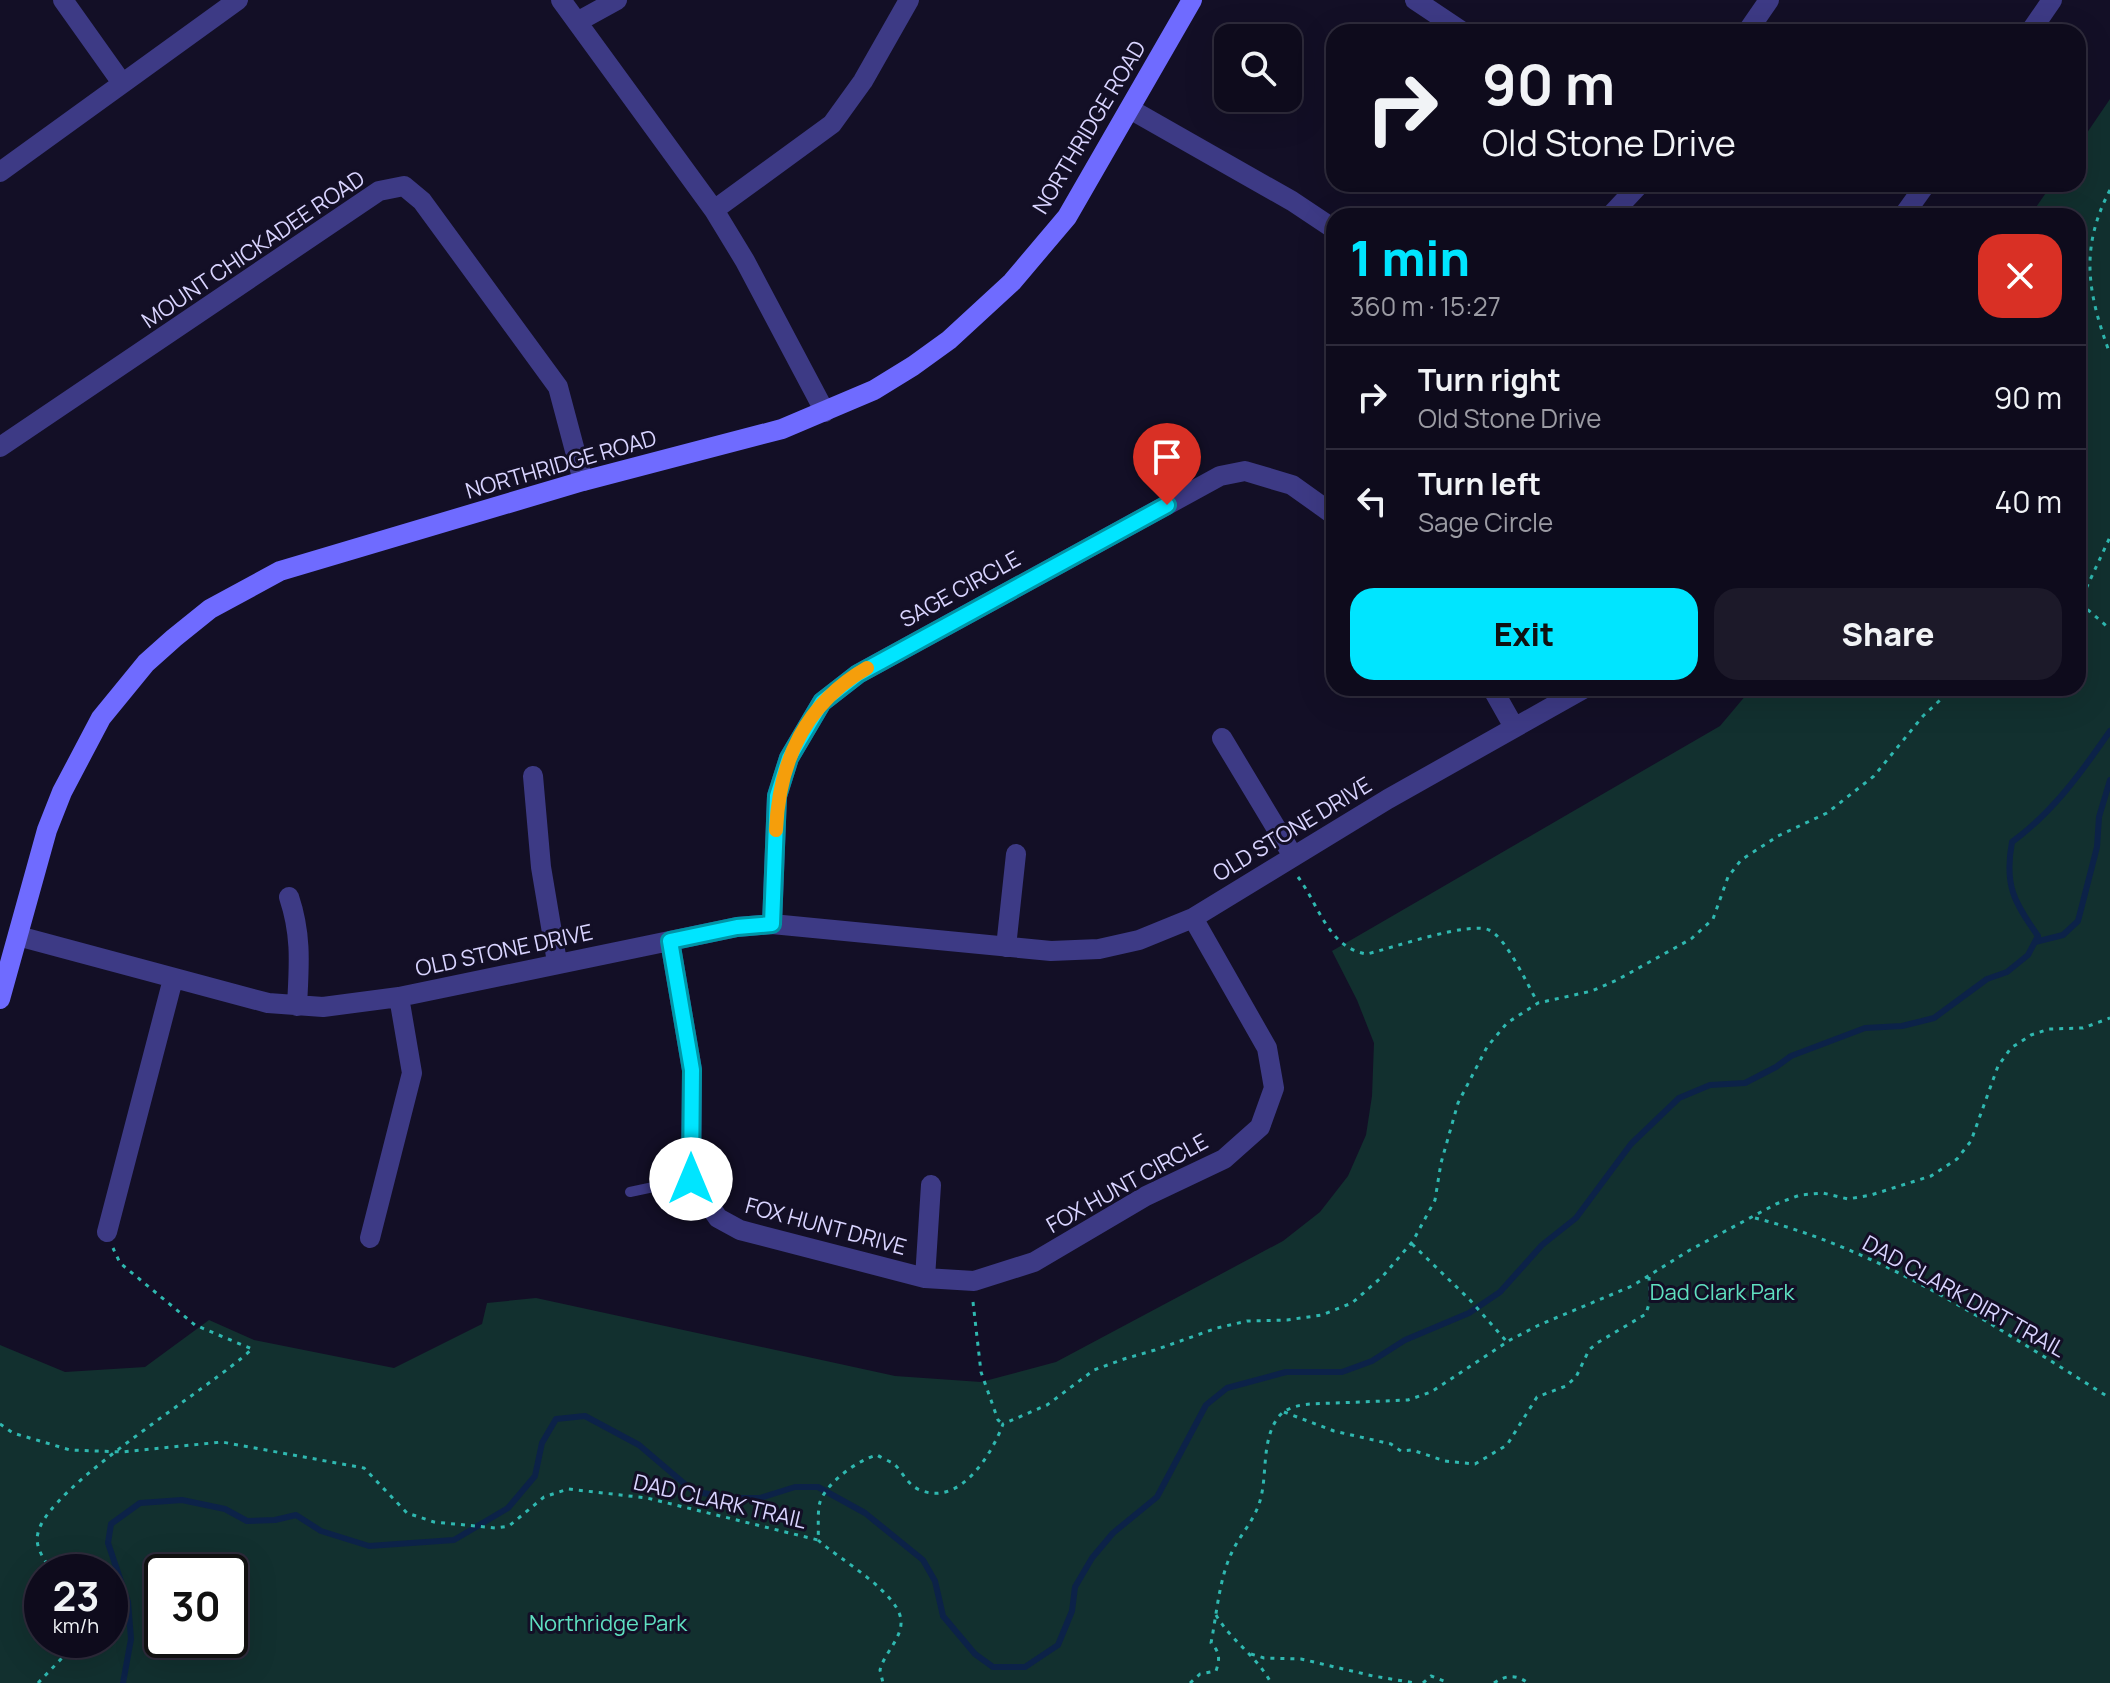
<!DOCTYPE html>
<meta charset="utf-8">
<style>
body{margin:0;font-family:Manrope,sans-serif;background:#1c1929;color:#f1f3f6;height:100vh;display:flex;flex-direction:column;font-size:30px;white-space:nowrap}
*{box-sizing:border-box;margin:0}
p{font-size:26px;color:#9b9ba3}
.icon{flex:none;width:44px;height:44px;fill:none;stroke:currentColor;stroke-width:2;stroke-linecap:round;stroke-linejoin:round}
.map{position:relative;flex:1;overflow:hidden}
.drawer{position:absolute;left:1326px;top:208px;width:760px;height:488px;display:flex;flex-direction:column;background:#0e0b1c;border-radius:24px;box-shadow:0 8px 32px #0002,0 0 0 2px #2e2b3b}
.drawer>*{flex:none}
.top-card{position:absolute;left:1326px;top:24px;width:760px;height:168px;border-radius:24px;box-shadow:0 8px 32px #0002,0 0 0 2px #2e2b3b;background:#0e0b1c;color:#f1f3f6;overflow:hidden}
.buttons{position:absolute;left:1214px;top:24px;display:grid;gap:16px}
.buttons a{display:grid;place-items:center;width:88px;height:88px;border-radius:16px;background:#0e0b1c;box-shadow:0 8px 32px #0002,0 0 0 2px #2e2b3b;font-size:40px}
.speed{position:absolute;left:24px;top:1554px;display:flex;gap:16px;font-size:40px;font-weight:700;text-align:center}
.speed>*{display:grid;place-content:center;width:104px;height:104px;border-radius:50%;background:#0e0b1c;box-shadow:0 8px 32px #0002,0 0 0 2px #2e2b3b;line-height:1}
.speed small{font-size:20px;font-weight:400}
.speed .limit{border:4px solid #111;border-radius:12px;background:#fff;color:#111}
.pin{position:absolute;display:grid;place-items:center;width:68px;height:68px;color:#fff;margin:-82px -34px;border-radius:50% 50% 50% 0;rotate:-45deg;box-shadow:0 0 8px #0007}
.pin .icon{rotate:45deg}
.me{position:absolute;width:88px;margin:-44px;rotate:0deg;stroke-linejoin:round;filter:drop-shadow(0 0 6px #0008)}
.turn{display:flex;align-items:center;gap:28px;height:168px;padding:0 24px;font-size:36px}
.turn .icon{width:104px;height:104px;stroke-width:2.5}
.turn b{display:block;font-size:56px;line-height:68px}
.round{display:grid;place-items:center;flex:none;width:84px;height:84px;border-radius:24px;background:#1c1929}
.head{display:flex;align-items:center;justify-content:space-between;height:136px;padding:0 24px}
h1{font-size:48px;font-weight:800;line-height:60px;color:#00e5ff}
.cta{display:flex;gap:16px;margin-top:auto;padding:16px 24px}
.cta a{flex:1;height:92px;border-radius:24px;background:#00e5ff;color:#111;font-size:32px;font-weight:800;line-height:92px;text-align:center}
.cta a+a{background:#1c1929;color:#f1f3f6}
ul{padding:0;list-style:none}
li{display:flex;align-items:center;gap:24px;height:104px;padding:0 24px;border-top:2px solid #2e2b3b}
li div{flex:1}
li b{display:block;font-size:30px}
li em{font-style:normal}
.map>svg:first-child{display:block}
.green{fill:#12302f;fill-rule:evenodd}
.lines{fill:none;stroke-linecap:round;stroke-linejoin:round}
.stream{stroke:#0c2248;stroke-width:6}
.path{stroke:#2fb8b0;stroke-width:3;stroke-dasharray:4 6;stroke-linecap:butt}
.lane{stroke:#3d3a85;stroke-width:10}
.street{stroke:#3d3a85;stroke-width:20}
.secondary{stroke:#6f6bff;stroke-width:20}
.route-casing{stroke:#0095a6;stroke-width:20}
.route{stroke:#00e5ff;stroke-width:14}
.slow{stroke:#f59e0b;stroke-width:14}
.labels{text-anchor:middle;stroke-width:6;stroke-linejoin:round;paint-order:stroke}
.street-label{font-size:22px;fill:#d9d4ff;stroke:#130f26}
.park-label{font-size:22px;fill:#5fe0c0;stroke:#130f26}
</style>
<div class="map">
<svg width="2110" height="1683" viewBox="0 0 2110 1683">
<rect width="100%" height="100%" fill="#130f26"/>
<!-- green -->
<path class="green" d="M2110 99V1683H0V1345L65 1372 145 1367 209 1320 254 1340 394 1368 482 1324 487 1303 536 1298 895 1376 981 1382 1056 1362 1283 1241 1320 1212 1348 1176 1366 1135 1372 1096 1374 1043 1357 1000 1332 951 1720 726 1752 688H2078V216H2030L2052 184H2078V146ZM42 1572H110V1640H42ZM162 1572H230V1640H162Z"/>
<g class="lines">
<!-- stream -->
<path class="stream" d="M2035 942 2063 935 2078 921 2097 847 2099 817 2110 780
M123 1683 131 1639 128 1602 108 1543 111 1524 140 1503 182 1500 225 1509 247 1521 275 1520 296 1515 321 1531 369 1546 454 1540 508 1508 535 1476 542 1443 556 1419 585 1416 639 1445 693 1491 729 1498H760L795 1487H818L865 1513 923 1560 935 1581 943 1616 975 1654 993 1667H1025L1058 1645 1072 1611 1075 1587 1092 1558 1113 1533 1157 1497 1206 1405 1227 1388 1286 1372H1342L1372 1361 1405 1340 1469 1313 1500 1292 1542 1245 1576 1218 1631 1144 1679 1098 1710 1085 1745 1083 1776 1067 1791 1056 1865 1028 1902 1026 1934 1018 1987 979 2007 972 2028 955 2038 936C2014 902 2004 885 2012 842 2053 812 2081 773 2110 731"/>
<!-- path -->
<path class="path" d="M2110 190C2079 249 2088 294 2110 354
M2080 603 2110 629
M2078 606 2110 537
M1298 877C1319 905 1328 948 1367 954 1392 948 1469 921 1489 930 1506 937 1528 986 1538 1003
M1755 1218C1883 1250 1999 1329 2110 1398
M1412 1244 1469 1299 1507 1342
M973 1302 981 1372 998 1420 1003 1424
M1284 1412 1334 1431 1391 1444 1401 1451 1412 1450 1445 1461 1475 1464 1507 1445 1537 1397 1566 1386 1576 1377 1589 1350 1597 1343 1646 1314 1650 1300 1649 1277
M0 1424 13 1433 70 1450 122 1452 222 1442 364 1468 407 1513 434 1522 496 1528 509 1526 544 1497 568 1489 647 1498 818 1540C819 1529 817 1513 820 1502 827 1482 858 1460 877 1455 882 1458 889 1461 894 1464 903 1472 907 1485 920 1490 960 1507 992 1454 1003 1424L1047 1405 1094 1370 1124 1359 1155 1350 1217 1328 1247 1321 1287 1320 1322 1315 1352 1303 1383 1276 1413 1241 1435 1200 1441 1163 1458 1103 1487 1047 1507 1023 1538 1003 1592 991 1617 980 1691 939 1713 919 1728 877 1741 860 1778 836 1827 813 1874 776 1923 716 1953 688
M818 1540C837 1558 904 1595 901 1624 900 1640 884 1654 880 1670L883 1683
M53 1572C45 1561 34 1547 38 1533 48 1486 211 1388 252 1349L195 1325 120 1263 113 1248
M1216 1615C1231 1641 1257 1656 1271 1683
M1251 1654 1264 1658 1301 1659 1373 1676 1415 1683
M38 1683 62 1658 68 1640
M1190 1683 1200 1674 1216 1671C1220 1659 1220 1652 1211 1643 1217 1613 1219 1579 1232 1552 1241 1533 1256 1519 1261 1497 1267 1473 1262 1441 1277 1419 1284 1408 1298 1405 1310 1404L1408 1400 1431 1392 1510 1340 1539 1325 1632 1286 1690 1250 1776 1204 1800 1195 1823 1193 1848 1199 1871 1195 1931 1176 1957 1159 1971 1141 1998 1066 2011 1048 2031 1035 2049 1029 2083 1028 2110 1018
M1423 1683 1431 1676 1449 1683
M1494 1683C1506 1675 1516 1674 1528 1683"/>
<!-- lane -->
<path class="lane" d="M630 1192 691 1179"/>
<!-- street -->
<path class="street" d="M63 0 122 83
M561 0 714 210 745 261 825 412
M1415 0 1463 32
M577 22 617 0
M1747 32 1769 0
M2030 32 2052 0
M1130 109 1292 201 1334 229
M0 172 238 0
M714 210 832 124 863 81 909 0
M1610 216 1640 184
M1903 216 1926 184
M0 447 379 191 404 186 422 201 558 387 583 481
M1492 688 1514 727
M1222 738 1293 856
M533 776 541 867 557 962
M289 897C302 936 299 966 297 1006
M772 924 777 796 789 758 822 702 858 674 1220 476 1245 471 1292 485 1334 515
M18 936 268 1003 323 1007 399 997 737 927 772 924 1051 951 1099 949 1139 940 1193 918 1388 799 1585 688
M670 941 692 1070 691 1179 718 1218 740 1230 925 1278 974 1281 1034 1262 1146 1196 1224 1159 1260 1127 1274 1088 1267 1048 1193 918
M1006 947 1016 854
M107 1232 173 979
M370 1238 412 1073 399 997
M925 1278 931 1185"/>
<!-- secondary -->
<path class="secondary" d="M0 999 47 830 62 792 101 718 146 663 174 638 210 609 280 571 583 481 782 429 874 390 913 366 949 340 1012 282 1067 217 1192 0"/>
</g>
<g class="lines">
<defs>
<path id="route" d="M691 1179 692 1070 670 941 737 927 772 924 777 796 789 758 822 702 858 674 1167 505"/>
</defs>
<!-- route casing -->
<use href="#route" class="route-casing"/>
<!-- route -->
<use href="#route" class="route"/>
<!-- slow -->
<path class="slow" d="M776 830C779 761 806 703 867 668"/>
</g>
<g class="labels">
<!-- street labels -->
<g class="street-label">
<text transform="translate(1089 127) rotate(-59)" y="8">NORTHRIDGE ROAD</text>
<text transform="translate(253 249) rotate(-34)" y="8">MOUNT CHICKADEE ROAD</text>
<text transform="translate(561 464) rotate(-16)" y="8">NORTHRIDGE ROAD</text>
<text transform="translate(960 589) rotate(-29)" y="8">SAGE CIRCLE</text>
<text transform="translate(1292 829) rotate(-31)" y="8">OLD STONE DRIVE</text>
<text transform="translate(504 950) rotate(-12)" y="8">OLD STONE DRIVE</text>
<text transform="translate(1127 1183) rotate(-29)" y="8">FOX HUNT CIRCLE</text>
<text transform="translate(826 1226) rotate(15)" y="8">FOX HUNT DRIVE</text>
<text transform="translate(1964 1296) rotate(29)" y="8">DAD CLARK DIRT TRAIL</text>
<text transform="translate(720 1501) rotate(13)" y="8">DAD CLARK TRAIL</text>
</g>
<!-- park labels -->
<g class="park-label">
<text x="1722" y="1300">Dad Clark Park</text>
<text x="608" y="1631">Northridge Park</text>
</g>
</g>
</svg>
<div class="buttons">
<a><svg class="icon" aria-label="search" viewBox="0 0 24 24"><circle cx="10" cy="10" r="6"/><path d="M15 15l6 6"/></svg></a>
</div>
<div class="speed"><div>23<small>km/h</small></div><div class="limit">30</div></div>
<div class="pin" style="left:1167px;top:505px;background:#d93025"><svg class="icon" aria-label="arrive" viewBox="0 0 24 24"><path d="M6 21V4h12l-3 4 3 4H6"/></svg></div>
<svg class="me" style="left:691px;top:1179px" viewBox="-20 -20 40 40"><circle r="19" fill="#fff"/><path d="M0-13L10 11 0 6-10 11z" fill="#00e5ff"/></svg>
<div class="top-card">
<div class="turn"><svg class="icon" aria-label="right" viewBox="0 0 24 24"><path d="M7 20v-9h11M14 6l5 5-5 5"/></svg><div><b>90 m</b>Old Stone Drive</div></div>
</div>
<section class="drawer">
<div class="head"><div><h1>1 min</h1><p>360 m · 15:27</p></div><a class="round" style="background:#d93025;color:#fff"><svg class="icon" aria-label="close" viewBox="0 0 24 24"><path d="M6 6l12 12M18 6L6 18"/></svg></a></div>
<ul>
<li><svg class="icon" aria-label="right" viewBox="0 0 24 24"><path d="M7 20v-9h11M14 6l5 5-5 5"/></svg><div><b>Turn right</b><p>Old Stone Drive</p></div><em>90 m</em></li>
<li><svg class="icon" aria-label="left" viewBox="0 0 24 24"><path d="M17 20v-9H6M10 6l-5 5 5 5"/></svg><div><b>Turn left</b><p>Sage Circle</p></div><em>40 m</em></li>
</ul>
<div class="cta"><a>Exit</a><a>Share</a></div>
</section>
</div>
